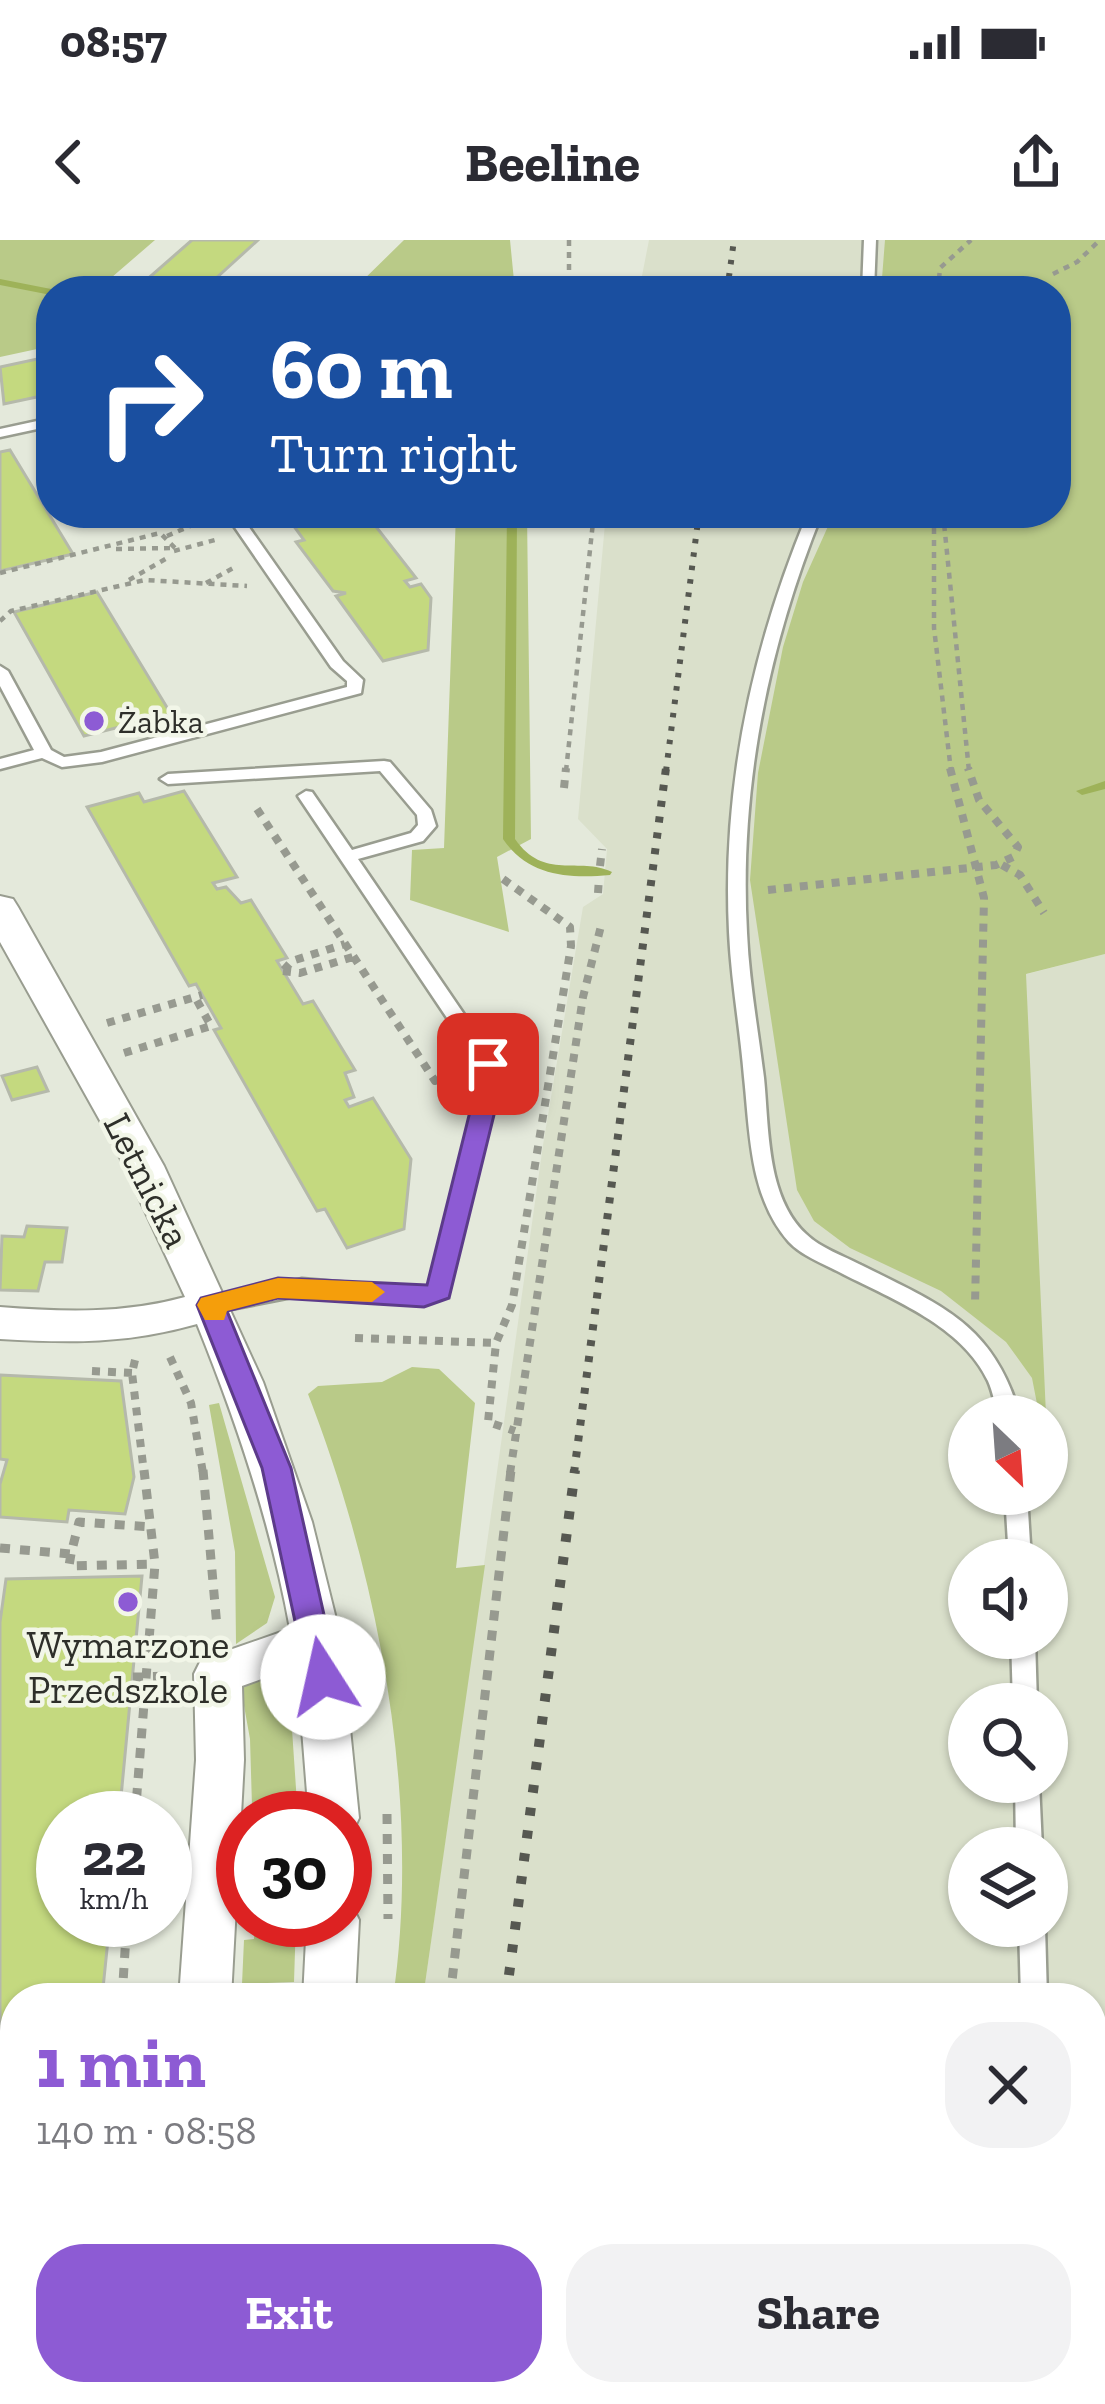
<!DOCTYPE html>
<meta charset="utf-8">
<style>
body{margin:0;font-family:"Zilla Slab",serif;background:#f2f2f3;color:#2b2b33;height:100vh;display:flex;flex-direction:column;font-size:45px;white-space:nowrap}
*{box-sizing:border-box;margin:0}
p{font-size:39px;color:#7c7c81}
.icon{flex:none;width:66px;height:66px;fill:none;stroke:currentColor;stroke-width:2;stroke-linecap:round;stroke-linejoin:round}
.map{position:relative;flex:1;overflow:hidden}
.drawer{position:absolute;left:0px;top:1743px;width:1107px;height:423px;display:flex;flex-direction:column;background:#fff;border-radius:48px 48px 0 0;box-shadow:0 3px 9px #0004}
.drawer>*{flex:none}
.guide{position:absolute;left:36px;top:36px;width:1035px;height:252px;border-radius:48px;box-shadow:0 3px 9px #0004;background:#1a4fa0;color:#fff;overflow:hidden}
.needle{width:78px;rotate:155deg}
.tools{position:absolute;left:948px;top:1155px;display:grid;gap:24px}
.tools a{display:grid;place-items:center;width:120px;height:120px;border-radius:50%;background:#fff;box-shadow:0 3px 9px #0004;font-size:60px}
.speed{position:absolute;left:36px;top:1551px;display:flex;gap:24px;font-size:60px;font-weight:700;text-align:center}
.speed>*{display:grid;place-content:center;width:156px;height:156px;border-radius:50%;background:#fff;box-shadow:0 3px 9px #0004;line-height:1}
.speed small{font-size:30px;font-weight:400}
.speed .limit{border:18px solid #d22;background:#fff;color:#111}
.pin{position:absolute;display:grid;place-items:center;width:102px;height:102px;color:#fff;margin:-51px;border-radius:24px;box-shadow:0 6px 18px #0006}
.me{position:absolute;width:132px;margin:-66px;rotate:350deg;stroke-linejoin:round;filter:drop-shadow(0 0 9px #0008)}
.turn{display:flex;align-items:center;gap:42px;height:252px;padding:0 36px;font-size:54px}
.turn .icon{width:156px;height:156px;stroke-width:2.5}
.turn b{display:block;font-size:84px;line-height:102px}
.round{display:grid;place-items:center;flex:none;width:126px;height:126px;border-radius:48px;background:#f2f2f3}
.summary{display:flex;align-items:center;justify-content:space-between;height:204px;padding:0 36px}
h1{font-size:72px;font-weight:700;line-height:90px;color:#8d5bd4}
.action{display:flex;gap:24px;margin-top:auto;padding:24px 36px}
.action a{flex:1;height:138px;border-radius:48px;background:#8d5bd4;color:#fff;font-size:48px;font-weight:700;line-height:138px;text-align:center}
.action a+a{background:#f2f2f3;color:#2b2b33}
.status{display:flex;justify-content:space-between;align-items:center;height:84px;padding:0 60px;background:#fff;direction:ltr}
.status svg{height:33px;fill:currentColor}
header{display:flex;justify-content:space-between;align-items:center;height:156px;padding:0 36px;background:#fff;font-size:54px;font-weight:700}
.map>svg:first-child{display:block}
.built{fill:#dae0cb;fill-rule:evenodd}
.green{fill:#b9ca88}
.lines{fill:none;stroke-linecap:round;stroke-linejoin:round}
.stream{fill:#9eb259;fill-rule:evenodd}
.building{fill:#c4d97f;stroke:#b5b9ab;stroke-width:3}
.service-casing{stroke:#999d90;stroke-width:5}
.minor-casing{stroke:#999d90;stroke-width:4}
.path-far2{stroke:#979a90;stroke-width:4.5;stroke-dasharray:6 6;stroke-linecap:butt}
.path-far1{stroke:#979a90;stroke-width:8;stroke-dasharray:8 8;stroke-linecap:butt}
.path{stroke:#979a90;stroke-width:9;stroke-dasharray:10 10;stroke-linecap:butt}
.service{fill:#fff;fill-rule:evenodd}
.minor{fill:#fff;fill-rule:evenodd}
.rail-far2{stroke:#565851;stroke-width:6;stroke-dasharray:4.5 9;stroke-linecap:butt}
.rail-far1{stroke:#565851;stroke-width:8;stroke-dasharray:6 10;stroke-linecap:butt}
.rail{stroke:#565851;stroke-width:10;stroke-dasharray:8 15;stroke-linecap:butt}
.route{fill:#8d5bd4;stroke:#5c3b8a;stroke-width:3}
.slow{fill:#f59e0b}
.poi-dot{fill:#8d5bd4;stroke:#f2f6e8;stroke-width:4.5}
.labels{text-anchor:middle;stroke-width:9;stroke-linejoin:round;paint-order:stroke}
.far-poi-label{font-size:33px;fill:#2e2f2a;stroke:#f2f6e8;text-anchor:start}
.street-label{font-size:39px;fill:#2e2f2a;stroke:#f2f6e8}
.poi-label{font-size:39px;fill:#2e2f2a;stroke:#f2f6e8}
</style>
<div class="status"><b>08:57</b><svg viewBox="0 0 49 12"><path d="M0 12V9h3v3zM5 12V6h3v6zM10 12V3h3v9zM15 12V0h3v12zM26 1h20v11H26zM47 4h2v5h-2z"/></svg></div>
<header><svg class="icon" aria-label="back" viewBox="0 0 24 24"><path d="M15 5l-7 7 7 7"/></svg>Beeline<svg class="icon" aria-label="share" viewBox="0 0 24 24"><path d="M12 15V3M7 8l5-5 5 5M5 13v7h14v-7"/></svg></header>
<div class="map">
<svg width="1105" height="2164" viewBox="0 0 1105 2164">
<rect width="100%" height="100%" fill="#e4e9db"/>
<!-- built -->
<path class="built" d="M649 0H913L918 51H639Z
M606 273H938L1027 734 1105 714V2164H362L364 2151H1092V1758H423L543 905 583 667 603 654 607 609 578 579ZM969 1176H1047V1254H969ZM969 1320H1047V1398H969ZM969 1464H1047V1542H969ZM969 1608H1047V1686H969Z"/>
<!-- green -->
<path class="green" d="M0 0H155L104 44 135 51H51V106L0 117Z
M404 0H510L515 51H352Z
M885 0H1105V714L1026 734 1046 1175 1039 1174 1032 1138 1006 1102 941 1051 850 1008 814 981 797 950 750 640 758 533 783 407 803 342 834 273H1056V51H881Z
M456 273H527L531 599 497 617 509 692 410 660 412 610 444 608Z
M412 1127 439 1129 475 1163 456 1328 485 1325 423 1758H393C422 1561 379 1337 308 1154L318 1146 382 1142Z
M219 1163 275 1357 267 1383 236 1404 235 1312 209 1165Z
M271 1433 283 1436 289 1445 298 1578H260V1566H252L250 1499 241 1449Z
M255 1680H296L294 1742 242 1744 244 1700 254 1699Z"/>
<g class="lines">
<!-- stream -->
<path class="stream" d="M0 39 51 49 55 51H51V55L0 45Z
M507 273H517L515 599C544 641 579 616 612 632L610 635C569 639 528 636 503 599Z
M1105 541V549L1082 555 1076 551Z"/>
</g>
<!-- building -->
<path class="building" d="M192 0H258L202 51 144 42Z
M51 116V154L4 164 0 127Z
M10 210 73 314 0 331V212Z
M284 273H346L293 285Z
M346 273H356L366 285 374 284 416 338 405 341 410 347 421 344 431 358 428 410 383 421 336 356 346 353 333 351 296 302 304 300 293 285Z
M97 352 171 474 84 496 14 372Z
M184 551 237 637 213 643 217 649 226 647 241 663 251 660 287 718 277 721 303 764 313 761 355 830 345 833 354 857 345 860 349 867 373 858 411 919 404 989 347 1008 325 969 317 971 214 790 221 788 196 744 189 746 87 567 139 553 144 562Z
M37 827 48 851 12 860 2 836Z
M27 986 67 988 62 1022H45L38 1051 0 1050 2 996 24 997Z
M0 1135 121 1141 134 1237 125 1274 69 1270 67 1282 0 1277V1244L7 1220 0 1219Z
M142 1336 119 1578H63V1680H110L102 1758H15V1856H0V1382L6 1339Z
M0 2021H15V2151H22L18 2164H0Z"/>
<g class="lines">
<defs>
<path id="service" d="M864 0H876L874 51H862Z
M51 178V186L0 197V189Z
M225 273H239L343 421 363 440 361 453 102 522 62 527 42 518 0 529V519L34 510 0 446V426L8 431 51 510 64 517 101 512 347 447V441L331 427Z
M808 273H822C768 407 739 547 747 693 749 741 758 789 764 838 769 887 766 957 806 994 820 1008 844 1016 861 1025 941 1065 994 1084 1020 1176H998C995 1165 993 1152 988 1141 962 1086 894 1060 843 1034 826 1025 802 1016 789 1002 749 957 750 892 744 837 740 788 731 740 729 692 722 546 752 407 808 273Z
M384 521 390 522 431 570 436 586 423 601 358 619 502 830 449 1051 446 1056 424 1065 302 1055 211 1073 204 1070 201 1065 204 1060 302 1039 423 1049 430 1046 482 830 298 556 306 551 312 552 352 610 411 593 418 585 417 575 380 531 168 544 160 539 168 534Z
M1005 1254H1027L1031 1320H1009Z
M1011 1398H1035L1037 1464H1013Z
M1015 1542H1039L1042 1608H1016Z
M1019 1686H1045L1047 1758H1021Z
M1031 2151H1061V2164H1031Z"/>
<path id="minor" d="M0 656 13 659 18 667 164 926 263 1142 312 1282 341 1399 359 1578 352 1593 345 1596V1578H309L297 1426 242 1446 244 1520 231 1758H179L196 1520 194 1434 201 1420 290 1389C271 1284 237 1183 197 1084 127 1104 72 1103 0 1099V1067C64 1072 123 1074 185 1057L117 911 0 702Z
M345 1661 351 1664 359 1680 355 1758H303L307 1680H345Z
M109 2151H167L163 2164H105Z
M220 2151H278L275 2164H217Z"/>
</defs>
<!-- service casing -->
<use href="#service" class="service-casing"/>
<!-- minor casing -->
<use href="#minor" class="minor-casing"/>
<!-- path-far2 -->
<path class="path-far2" d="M569 0V51
M1053 34 1077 22 1100 0
M938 51 940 28 971 0
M943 273 969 531
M934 276V388L951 531
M360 278 418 274
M167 296 204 280
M116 309 173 308
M174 311 215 300
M0 333 160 293 175 308
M129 340 169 317
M206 343 235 327
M0 381 11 371 145 340 247 346
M566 531 594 273"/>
<!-- path-far1 -->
<path class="path-far1" d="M950 528 984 658 975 1065
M564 548 566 528
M257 569 435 841 455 835
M1002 625 1020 635 1044 673
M600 626 602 609
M503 639 570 687 571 706 512 1065 496 1103 488 1182 515 1191
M768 650 996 625 1013 617 1018 607 979 560 968 528
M598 653 599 638
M284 730 292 721 345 704
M283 731 300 733 353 717
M107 783 202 755
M124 813 211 786 195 757
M355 1098 496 1103
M170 1117 191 1163 203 1233
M135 1120 132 1133 144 1233
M92 1131 132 1133
M510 1233 583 757 602 682"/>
<!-- path -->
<path class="path" d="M203 1230 217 1387
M0 1308 71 1314 79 1282 152 1287
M71 1314 69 1326 155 1324
M133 1437 172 1436
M387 1574 388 1679
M135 1578 155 1324 144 1230
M122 1758 127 1680
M450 1758 511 1230
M0 1875 15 1876
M0 1991 15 1992
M34 2164 38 2151
M384 2164 386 2151"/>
<!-- service -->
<use href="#service" class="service"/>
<!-- minor -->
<use href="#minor" class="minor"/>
<!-- rail-far2 -->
<path class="rail-far2" d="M727 51 734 0
M666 531 699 273"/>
<!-- rail-far1 -->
<path class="rail-far1" d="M574 1233 666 528"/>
<!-- rail -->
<path class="rail" d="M506 1758 575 1230
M456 2164 457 2151"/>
</g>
<!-- route -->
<path class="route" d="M488 816 497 818 505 830 449 1058 424 1067 278 1058 227 1071 291 1228 338 1437 334 1446 323 1450 312 1446 307 1437 262 1228 197 1065 201 1058 278 1038 427 1045 480 831 475 824Z"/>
<!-- slow -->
<path class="slow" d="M278 1038 372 1042 385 1052 372 1062 278 1058 227 1071 224 1080H205L197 1065 201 1058Z"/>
<!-- markers -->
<g class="poi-dot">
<circle cx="94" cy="481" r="12"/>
<circle cx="128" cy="1362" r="12"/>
</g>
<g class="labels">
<!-- far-poi labels -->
<g class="far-poi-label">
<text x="118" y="493">Żabka</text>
</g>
<!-- street labels -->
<g class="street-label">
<text transform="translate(148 940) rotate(63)" y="14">Letnicka</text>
</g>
<!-- poi labels -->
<g class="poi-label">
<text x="128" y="1418">Wymarzone<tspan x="128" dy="45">Przedszkole</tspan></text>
</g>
</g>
</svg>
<div class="tools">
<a><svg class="needle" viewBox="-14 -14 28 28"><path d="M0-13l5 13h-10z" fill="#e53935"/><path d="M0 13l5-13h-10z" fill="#7c7c81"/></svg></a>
<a><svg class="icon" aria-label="sound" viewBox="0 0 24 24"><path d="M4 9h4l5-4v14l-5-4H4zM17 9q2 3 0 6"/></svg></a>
<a><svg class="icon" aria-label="search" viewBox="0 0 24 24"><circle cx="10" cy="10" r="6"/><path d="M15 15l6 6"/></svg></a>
<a><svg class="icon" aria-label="layers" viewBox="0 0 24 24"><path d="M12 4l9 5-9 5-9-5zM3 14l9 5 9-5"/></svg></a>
</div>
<div class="speed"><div>22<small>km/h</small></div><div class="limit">30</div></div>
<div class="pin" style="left:488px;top:824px;background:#d93025"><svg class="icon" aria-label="arrive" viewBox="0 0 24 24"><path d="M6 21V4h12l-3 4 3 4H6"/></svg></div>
<svg class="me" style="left:323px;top:1437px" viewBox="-20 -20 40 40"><circle r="19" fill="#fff"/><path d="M0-13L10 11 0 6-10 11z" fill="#8d5bd4"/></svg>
<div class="guide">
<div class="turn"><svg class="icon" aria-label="right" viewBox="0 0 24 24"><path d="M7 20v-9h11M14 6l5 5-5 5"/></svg><div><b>60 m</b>Turn right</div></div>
</div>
<section class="drawer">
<div class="summary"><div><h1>1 min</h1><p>140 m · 08:58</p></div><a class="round"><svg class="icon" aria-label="close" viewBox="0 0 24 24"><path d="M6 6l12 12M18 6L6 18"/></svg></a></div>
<div class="action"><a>Exit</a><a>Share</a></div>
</section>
</div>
